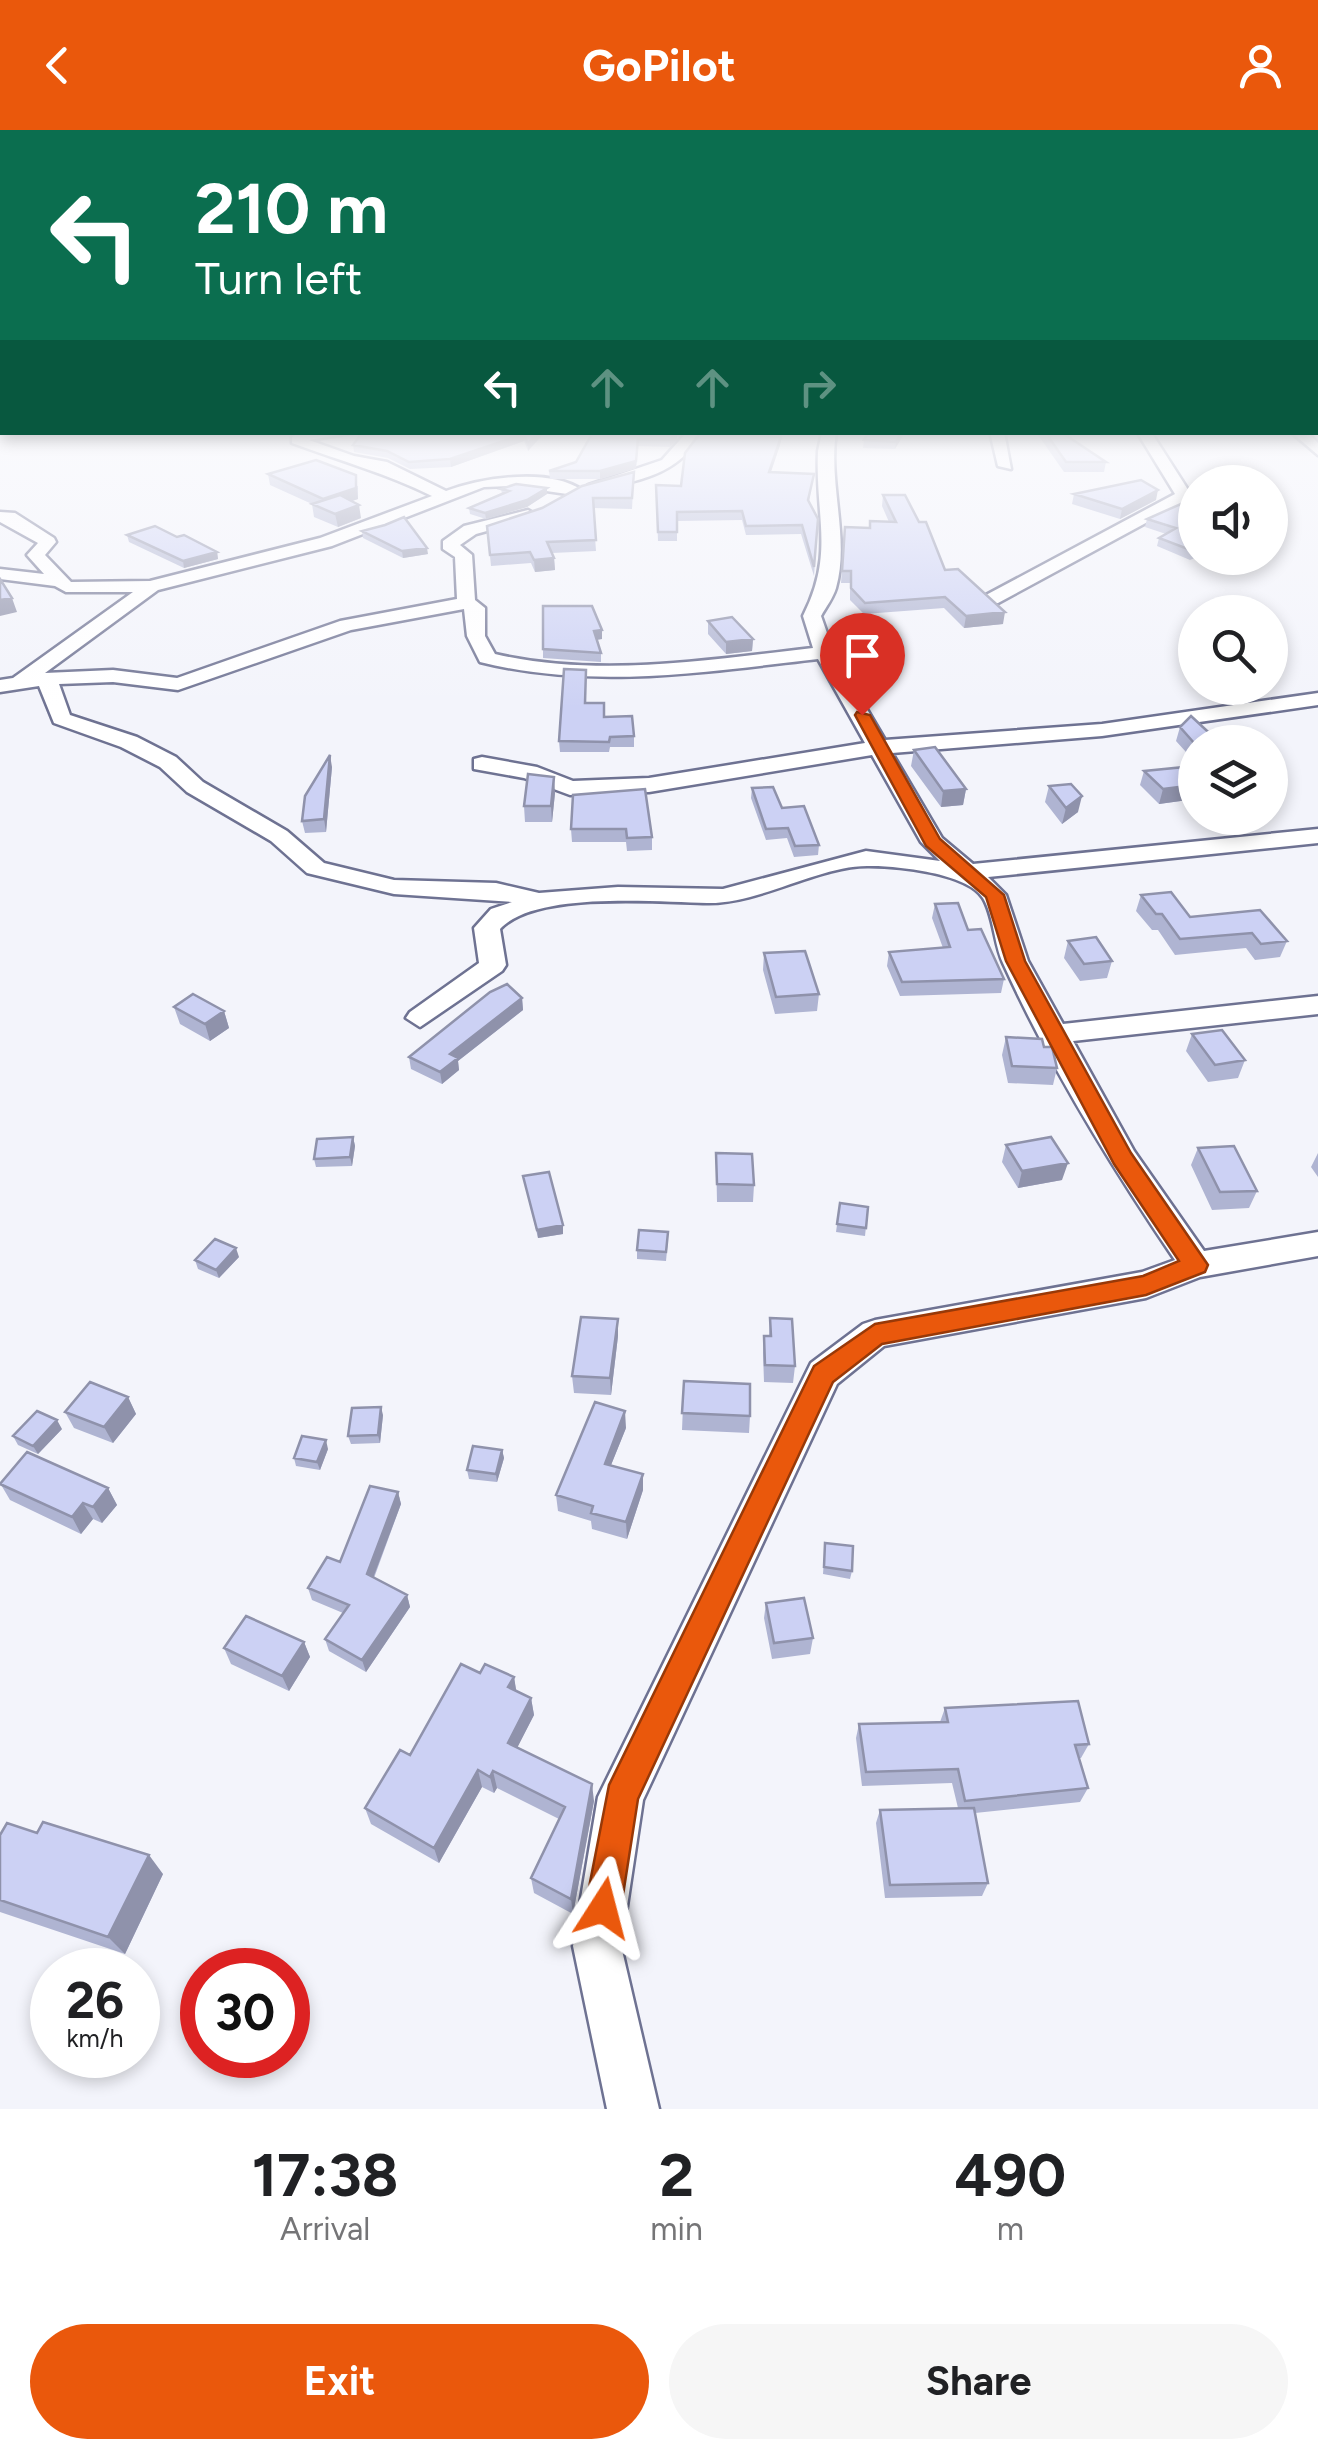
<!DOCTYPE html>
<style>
body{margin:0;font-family:Figtree,sans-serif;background:#f6f6f6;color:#202124;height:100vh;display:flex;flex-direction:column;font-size:38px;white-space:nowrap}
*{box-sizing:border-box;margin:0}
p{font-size:32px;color:#757577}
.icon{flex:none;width:55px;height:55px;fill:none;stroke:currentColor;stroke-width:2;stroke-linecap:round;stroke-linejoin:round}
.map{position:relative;height:1979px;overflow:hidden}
.panel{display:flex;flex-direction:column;background:#fff;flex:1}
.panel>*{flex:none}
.top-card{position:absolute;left:0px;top:0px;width:1320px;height:305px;box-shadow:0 5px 15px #0003;background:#0b6e4f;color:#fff;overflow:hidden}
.tools{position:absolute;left:1178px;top:335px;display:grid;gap:20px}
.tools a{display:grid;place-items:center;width:110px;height:110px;border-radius:50%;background:#fff;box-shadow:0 5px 15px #0003;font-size:50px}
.speed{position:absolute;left:30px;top:1818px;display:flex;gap:20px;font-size:50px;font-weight:700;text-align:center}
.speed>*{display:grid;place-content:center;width:130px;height:130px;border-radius:50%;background:#fff;box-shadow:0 5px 15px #0003;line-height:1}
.speed small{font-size:25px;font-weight:400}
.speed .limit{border:15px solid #d22;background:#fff;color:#111}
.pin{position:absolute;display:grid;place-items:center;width:85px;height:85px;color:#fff;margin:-102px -42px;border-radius:50% 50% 50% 0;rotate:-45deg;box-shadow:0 0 10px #0007}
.pin .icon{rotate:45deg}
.me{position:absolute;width:110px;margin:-55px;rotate:9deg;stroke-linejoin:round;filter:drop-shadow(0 0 8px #0008)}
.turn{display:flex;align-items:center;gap:35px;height:210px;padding:0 30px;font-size:45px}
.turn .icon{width:130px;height:130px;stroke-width:2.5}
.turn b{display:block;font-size:70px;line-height:85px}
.lanes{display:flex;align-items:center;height:95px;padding:0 30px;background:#0003;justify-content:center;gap:50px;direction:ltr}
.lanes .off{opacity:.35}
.eta{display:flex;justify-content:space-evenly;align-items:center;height:170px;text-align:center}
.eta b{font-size:60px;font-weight:700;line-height:70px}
.primary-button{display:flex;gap:20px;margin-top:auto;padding:20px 30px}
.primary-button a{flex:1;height:115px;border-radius:60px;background:#ea580c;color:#fff;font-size:40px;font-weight:700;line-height:115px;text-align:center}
.primary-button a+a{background:#f6f6f6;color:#202124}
header{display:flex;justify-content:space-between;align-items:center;height:130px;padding:0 30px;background:#ea580c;color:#fff;font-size:45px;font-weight:700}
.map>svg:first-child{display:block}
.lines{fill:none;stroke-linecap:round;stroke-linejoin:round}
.minor-casing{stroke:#6e7292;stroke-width:5}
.minor{fill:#fff;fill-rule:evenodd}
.wall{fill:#afb4d2}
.shaded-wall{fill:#8f92ab}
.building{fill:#ccd1f4;stroke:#8f92ab;stroke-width:2.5}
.route{fill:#ea580c;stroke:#983908;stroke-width:2.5}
</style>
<header><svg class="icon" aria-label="back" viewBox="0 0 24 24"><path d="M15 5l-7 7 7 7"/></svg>GoPilot<svg class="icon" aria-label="person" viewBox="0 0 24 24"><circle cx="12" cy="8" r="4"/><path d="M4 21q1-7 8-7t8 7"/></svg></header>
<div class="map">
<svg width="1318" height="1979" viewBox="0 0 1318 1979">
<rect width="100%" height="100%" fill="#f3f4fb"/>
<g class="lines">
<defs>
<path id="minor" d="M301 302H357L309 310 354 326 387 332 446 361C482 348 548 337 582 360L574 365 512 356 484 357 332 416 158 460 45 543 113 540 177 548 340 491 457 469 455 427 443 419V411L464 396 528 380 536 385 534 388 476 404 460 415 472 425 475 470 485 478V506L495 524C599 548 708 530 813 518L803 486C835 423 815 388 818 321L822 302H836C828 354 850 409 836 458 833 468 826 477 821 486L834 523 885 610 1102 594 1318 563V575L1102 606 892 623 942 708 973 734 1318 699V713L988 747 1006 765 1028 831 1063 894 1318 866V884L1073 911 1134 1021 1204 1121 1318 1102V1126L1200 1147 1146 1168 884 1216 837 1254 643 1670 621 1816 659 1979H607L573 1816 598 1667 811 1233 863 1194 875 1190 1142 1142 1175 1130C1111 1036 1050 937 1003 833 994 814 994 786 983 768 967 743 898 736 869 736 820 735 760 774 707 773 656 772 535 761 500 799L506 835 502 841 420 897 406 888 410 882 479 833 474 798 491 779 512 772 394 764 307 743 271 711 187 662 160 637 121 617 54 593 39 556 0 562V550L13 548 133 462H66L55 456 0 449V439L44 444 27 425 38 413 0 392V382L15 383 54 408 56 412 45 425 71 452 150 451 320 408 432 366C385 343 341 331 292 313V307ZM464 479 467 506 480 532C591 560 705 542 818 529L865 613 649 648 573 651 537 637 482 627 474 629V639L524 648 570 665 649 662 872 625 921 712 940 731 866 721 723 759 618 757 539 763 496 753 394 750 324 733 287 701 203 652 176 627 137 607 70 585 59 554 113 552 178 560 351 500Z
M687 302H701C682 344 637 351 596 360L588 355 662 330Z
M990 302H1004L1011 339 998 336Z
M1137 302H1151L1192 366 1190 369 998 473H986V465L1175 364Z
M1291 302H1307L1318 313V325Z"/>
</defs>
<!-- minor casing -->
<use href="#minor" class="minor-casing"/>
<!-- minor -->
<use href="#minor" class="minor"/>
</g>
<!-- wall -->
<path class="wall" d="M545 302 528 321 524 311 451 337 410 339 388 328 354 322 353 315Z
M593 302H677V310L670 317 638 316 636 338 600 349H550L549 341 576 332Z
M869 302H905L895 319 863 318 864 310Z
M1036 302H1061L1106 332 1104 342H1064Z
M781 307 780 315 771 342 814 344 809 371 818 389 814 446 801 404 746 405 742 390 677 391V411H658L656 355 681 356Z
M634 342 632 379 593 378 596 421 552 423 554 428 555 440 535 442 531 433 491 436 487 396 542 378Z
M268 344 358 356V369L352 371 361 388 338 397 314 387 312 374 270 355Z
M501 359 547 364 527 377 486 389 470 384 469 378 502 364Z
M1074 364 1156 370 1120 389 1072 374Z
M883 365 945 440 1003 494 964 498 944 478 864 484 850 470V453H841L845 397 869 398 889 392 882 376Z
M1195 370V428L1190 430 1157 416 1159 408 1166 404 1145 397 1147 389Z
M362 401 428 424 403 428 363 408Z
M127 405 177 407 217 422 218 429 184 438 129 412Z
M543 476 602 509 596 510 601 523V532L543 528Z
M708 491 753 509 752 521 726 524 708 504Z
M604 587 634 606V617H610L609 622H560L559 611Z
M1180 597 1195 612V632L1176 611Z
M914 620 966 659 963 675 941 677 911 636Z
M1195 636V669L1159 674 1140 655 1144 641Z
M332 637 326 702 305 703 302 691Z
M1049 656 1078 682 1062 694 1045 672Z
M752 658 782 678 819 715 818 725 794 727 787 708 766 710 751 668Z
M1270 658 1279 666 1274 681H1270Z
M645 659 652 707V720L627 721 626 712H572L571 699Z
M555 663 552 692H525L524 676Z
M1141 765 1190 787 1287 811 1280 827 1255 830 1246 818 1175 825 1158 800H1152L1136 781Z
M935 774 968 800 1004 849 1001 863 900 866 887 836 889 822 943 818 932 788Z
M1068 811 1112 831 1107 848 1080 851 1064 828Z
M764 823 819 864 817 881 775 884 763 840Z
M522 868 523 880 458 931 459 940 442 954 411 939 409 927Z
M174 877 224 881 229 898 210 911 180 894Z
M1192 904 1245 930 1238 948 1208 952 1186 921Z
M1006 907 1044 917 1057 938 1053 955 1008 953 1002 925Z
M353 1007 355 1016 352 1036 316 1037 314 1029Z
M1006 1015 1062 1050 1018 1058 1002 1032Z
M1198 1018 1257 1061 1249 1078 1212 1080 1191 1035Z
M716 1023 754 1055 753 1072H717Z
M1318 1023V1047L1311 1037Z
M523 1046 563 1095V1104L538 1108Z
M840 1073 868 1077 865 1106 836 1102Z
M668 1110 666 1131 637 1129V1120Z
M239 1127 219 1148 198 1139 195 1130Z
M770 1188 795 1236 793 1253 764 1252 763 1223 764 1206H769Z
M618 1206 611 1265 574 1263 572 1246Z
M684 1251 750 1286 749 1303 682 1300Z
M128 1267 136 1284 113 1313 74 1298 65 1282Z
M383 1285 380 1313 351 1314 348 1306Z
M626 1298 611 1335 643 1360 627 1409 592 1399 591 1391 558 1381 556 1365Z
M62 1299 38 1324 18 1315 13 1306Z
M328 1319 320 1340 296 1336 294 1328Z
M502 1320 504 1328 497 1352 469 1349 467 1340Z
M0 1353 108 1358 117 1375 102 1393 93 1389 81 1404 10 1370Z
M398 1362 401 1374 374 1448 407 1465 410 1477 366 1542 329 1521 325 1509 343 1483 312 1470 308 1458 340 1432Z
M825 1413 852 1441 850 1449 823 1444Z
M766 1473 813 1508 810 1524 772 1529 764 1488Z
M304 1512 310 1527 289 1561 231 1534 224 1518Z
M480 1543 514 1547 516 1561 531 1568 534 1585 517 1617 594 1671 573 1784 534 1763 531 1748 559 1689 497 1658 494 1663 482 1657 439 1733 371 1694 365 1678Z
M945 1578 1089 1614 1081 1628H1079L1088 1658 1080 1672 975 1683 988 1753 982 1766 885 1768 876 1693 880 1680 958 1678 952 1653 862 1656 856 1608 859 1594 940 1592Z
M0 1705 163 1744 125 1824 0 1782Z"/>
<!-- shaded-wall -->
<path class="shaded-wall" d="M538 302H545L528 321V314Z
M677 302V310L670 317V310Z
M901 302H905L895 319 896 312Z
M524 304V311L451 337 450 329Z
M781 307 780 315 768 350 769 342Z
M638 316 636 338 600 349V341Z
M356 345 358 369 325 380 323 369Z
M547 358V364L527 377 486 389 485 383Z
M1158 360 1156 370 1120 389 1122 379Z
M359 375 361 388 338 397 335 384Z
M427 418 428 424 403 428 402 421Z
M217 422 218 429 184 438 183 431Z
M554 428 555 440 535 442 534 430Z
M12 468 17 482 0 486V470Z
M1005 482 1003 494 964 498 966 486Z
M602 500V509L594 510V501Z
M753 509 752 521 726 524V512Z
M330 625 332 637 326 702 324 689Z
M554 647 555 663 552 692 551 676Z
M1195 655V669L1159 674 1163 659Z
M966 659 963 675 941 677 943 661Z
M1082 666 1078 682 1062 694 1066 678Z
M522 868 523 880 458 931 459 940 442 954 440 942 450 924Z
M224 881 229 898 210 911 205 894Z
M353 1007 355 1016 352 1036 350 1027Z
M1068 1033 1062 1050 1018 1058 1022 1041Z
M563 1095V1104L538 1108 537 1100Z
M236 1118 239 1127 219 1148 216 1140Z
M618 1189V1206L611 1265 610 1248Z
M128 1267 136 1284 113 1313 104 1297Z
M381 1277 383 1285 380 1313 378 1305Z
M625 1281 626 1298 605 1350V1334Z
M57 1290 62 1299 38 1324 33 1316Z
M326 1310 328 1319 320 1340 317 1332Z
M502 1320 504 1328 497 1352 496 1344Z
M643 1344V1360L627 1409 626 1392Z
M108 1358 117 1375 102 1393 93 1377Z
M398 1362 401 1374 370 1456 367 1444Z
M83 1373 93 1389 81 1404 72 1387Z
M407 1465 410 1477 366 1542 362 1530Z
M304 1512 310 1527 289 1561 282 1546Z
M514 1547 517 1565 508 1557Z
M531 1568 534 1585 511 1630 508 1613Z
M478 1640 482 1657 439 1733 434 1718Z
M493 1641 497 1658 494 1663 490 1647Z
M592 1654 594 1671 573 1784 571 1769Z
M149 1725 163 1744 125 1824 108 1807Z"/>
<!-- building -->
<path class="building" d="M371 302H538L528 314 524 304 450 329 409 332 387 321 353 315 361 304H369Z
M593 302H677L670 310 638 309 636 331 600 341H549L576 332Z
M701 302 781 307 769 342 814 344 808 370 818 389 814 437 802 395 746 396 742 381 677 382V402H658L656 355 681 356 685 323Z
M869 302H901L896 312 864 310Z
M1045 302H1061L1106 332H1066Z
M316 330 356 345V358L323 369 268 344Z
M634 342 632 368H593L596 410 547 412 554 428 534 430 530 422 490 425 487 396 542 378 582 356Z
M1141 350 1158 360 1122 379 1074 364Z
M516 354 547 358 527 370 485 383 469 378 509 361 501 359Z
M340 365 359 375 335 384 312 374Z
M883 365H905L919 392H926L945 440 958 439 1005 482 966 486 945 467 865 473 851 458V441H842L845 397 870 398V391L896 392Z
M1192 369 1195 370V421H1193L1159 408 1176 398 1147 389Z
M404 387 427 418 402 421 362 401 385 395Z
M155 396 177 407 184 405 217 422 183 431 127 405Z
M0 449 12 468 0 470Z
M543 476H592L602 500 594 501 601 523 543 519Z
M732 487 753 509 726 512 708 491Z
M564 539 586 540 585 573H604V587L632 586 634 606 610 607 609 612 559 611Z
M1191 586 1219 612 1195 614 1180 597Z
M935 617 966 659 943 661 914 620Z
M330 625 324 689 302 691 305 666Z
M1195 636V655L1163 659 1144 641Z
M528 644 554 647 551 676H524Z
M1071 654 1082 666 1066 678 1049 656Z
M773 657 782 678 804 676 819 715 795 716 788 698 766 699 752 658Z
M1270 658 1279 666 1270 667Z
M645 659 652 707 627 708 626 699H571L573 665Z
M1171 762 1190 787 1260 780 1287 811 1261 814 1252 803 1180 809 1162 784H1156L1141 765Z
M958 773 968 800 981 799 1004 849 902 852 889 822 950 817 935 774Z
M1096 807 1112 831 1084 834 1068 811Z
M805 821 819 864 776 867 764 823Z
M507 854 522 868 450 924 458 928 440 942 409 927 490 862Z
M193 864 224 881 205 894 174 877Z
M1222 900 1245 930 1215 935 1192 904Z
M1006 907 1042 909 1044 917H1052L1057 938 1012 936Z
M353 1007 350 1027 314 1029 317 1009Z
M1051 1007 1068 1033 1022 1041 1006 1015Z
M1234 1016 1257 1061 1220 1062 1198 1018Z
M716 1023 752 1024 754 1055 717 1054Z
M549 1042 563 1095 537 1100 523 1046Z
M840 1073 868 1077 866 1098 837 1094Z
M639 1100 668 1102 666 1122 637 1120Z
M215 1109 236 1118 216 1140 195 1130Z
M581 1187 618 1189 610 1248 572 1246Z
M770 1188 792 1189 795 1236 765 1235 764 1206H771Z
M684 1251 750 1254V1286L682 1283Z
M90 1252 128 1267 104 1297 65 1282Z
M595 1272 625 1281 605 1334 643 1344 626 1392 591 1383 593 1376 556 1365Z
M381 1277 378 1305 348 1306 352 1278Z
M37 1281 57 1290 33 1316 13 1306Z
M302 1306 326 1310 317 1332 294 1328Z
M473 1316 502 1320 496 1344 467 1340Z
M27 1322 108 1358 93 1377 83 1373 72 1387 0 1354Z
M370 1356 398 1362 367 1444 407 1465 362 1530 325 1509 349 1475 308 1458 327 1427 340 1432Z
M825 1413 853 1416 852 1441 824 1437Z
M804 1468 813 1508 774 1513 766 1473Z
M246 1486 304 1512 282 1546 224 1518Z
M461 1534 480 1543 485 1534 514 1547 508 1557 531 1568 508 1613 592 1654 571 1769 531 1748 565 1677 493 1641 490 1647 478 1640 434 1718 365 1678 400 1620 410 1625Z
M1078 1571 1089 1614 1075 1615 1088 1658 965 1671 958 1639 866 1642 859 1594 948 1592 945 1578Z
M974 1678 988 1753 890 1755 880 1680Z
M43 1692 149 1725 108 1807 0 1770V1705L7 1693 37 1703Z"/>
<!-- sky -->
<linearGradient id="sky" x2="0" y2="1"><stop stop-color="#85a8d3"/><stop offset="0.52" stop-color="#fafafd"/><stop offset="1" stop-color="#fafafd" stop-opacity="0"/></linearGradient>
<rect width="1318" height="578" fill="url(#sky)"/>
<!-- route -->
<path class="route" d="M857 582 870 585 940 709 1004 765 1025 831 1131 1023 1208 1135 1205 1142 1146 1165 882 1214 833 1252 638 1669 621 1778 616 1791 603 1797 590 1791 585 1778 609 1655 814 1236 875 1194 1143 1146 1179 1131 1114 1034 1006 831 986 767 926 716 855 585Z"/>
</svg>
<div class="tools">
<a><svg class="icon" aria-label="sound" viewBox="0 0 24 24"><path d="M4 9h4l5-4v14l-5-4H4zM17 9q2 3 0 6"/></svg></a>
<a><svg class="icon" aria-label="search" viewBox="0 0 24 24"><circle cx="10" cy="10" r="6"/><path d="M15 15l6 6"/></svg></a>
<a><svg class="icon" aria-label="layers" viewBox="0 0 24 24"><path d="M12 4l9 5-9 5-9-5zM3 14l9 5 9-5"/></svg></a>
</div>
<div class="speed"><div>26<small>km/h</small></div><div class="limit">30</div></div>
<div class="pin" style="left:862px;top:585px;background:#d93025"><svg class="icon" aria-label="arrive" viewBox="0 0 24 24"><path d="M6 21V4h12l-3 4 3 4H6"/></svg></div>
<svg class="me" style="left:603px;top:1778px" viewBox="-20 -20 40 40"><path d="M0-17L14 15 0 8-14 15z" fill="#ea580c" stroke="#fff" stroke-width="4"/></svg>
<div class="top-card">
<div class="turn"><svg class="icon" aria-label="left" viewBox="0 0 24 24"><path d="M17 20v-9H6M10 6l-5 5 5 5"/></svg><div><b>210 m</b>Turn left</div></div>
<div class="lanes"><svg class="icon" aria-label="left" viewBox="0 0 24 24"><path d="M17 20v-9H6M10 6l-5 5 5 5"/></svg><svg class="icon off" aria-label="ahead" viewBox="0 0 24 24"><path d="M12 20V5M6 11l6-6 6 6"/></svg><svg class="icon off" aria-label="ahead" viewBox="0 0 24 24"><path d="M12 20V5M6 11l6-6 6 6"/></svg><svg class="icon off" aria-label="right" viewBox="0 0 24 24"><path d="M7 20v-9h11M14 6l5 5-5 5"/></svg></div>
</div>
</div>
<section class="panel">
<div class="eta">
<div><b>17:38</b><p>Arrival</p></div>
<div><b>2</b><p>min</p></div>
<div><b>490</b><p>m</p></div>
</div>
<div class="primary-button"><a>Exit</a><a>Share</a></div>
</section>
